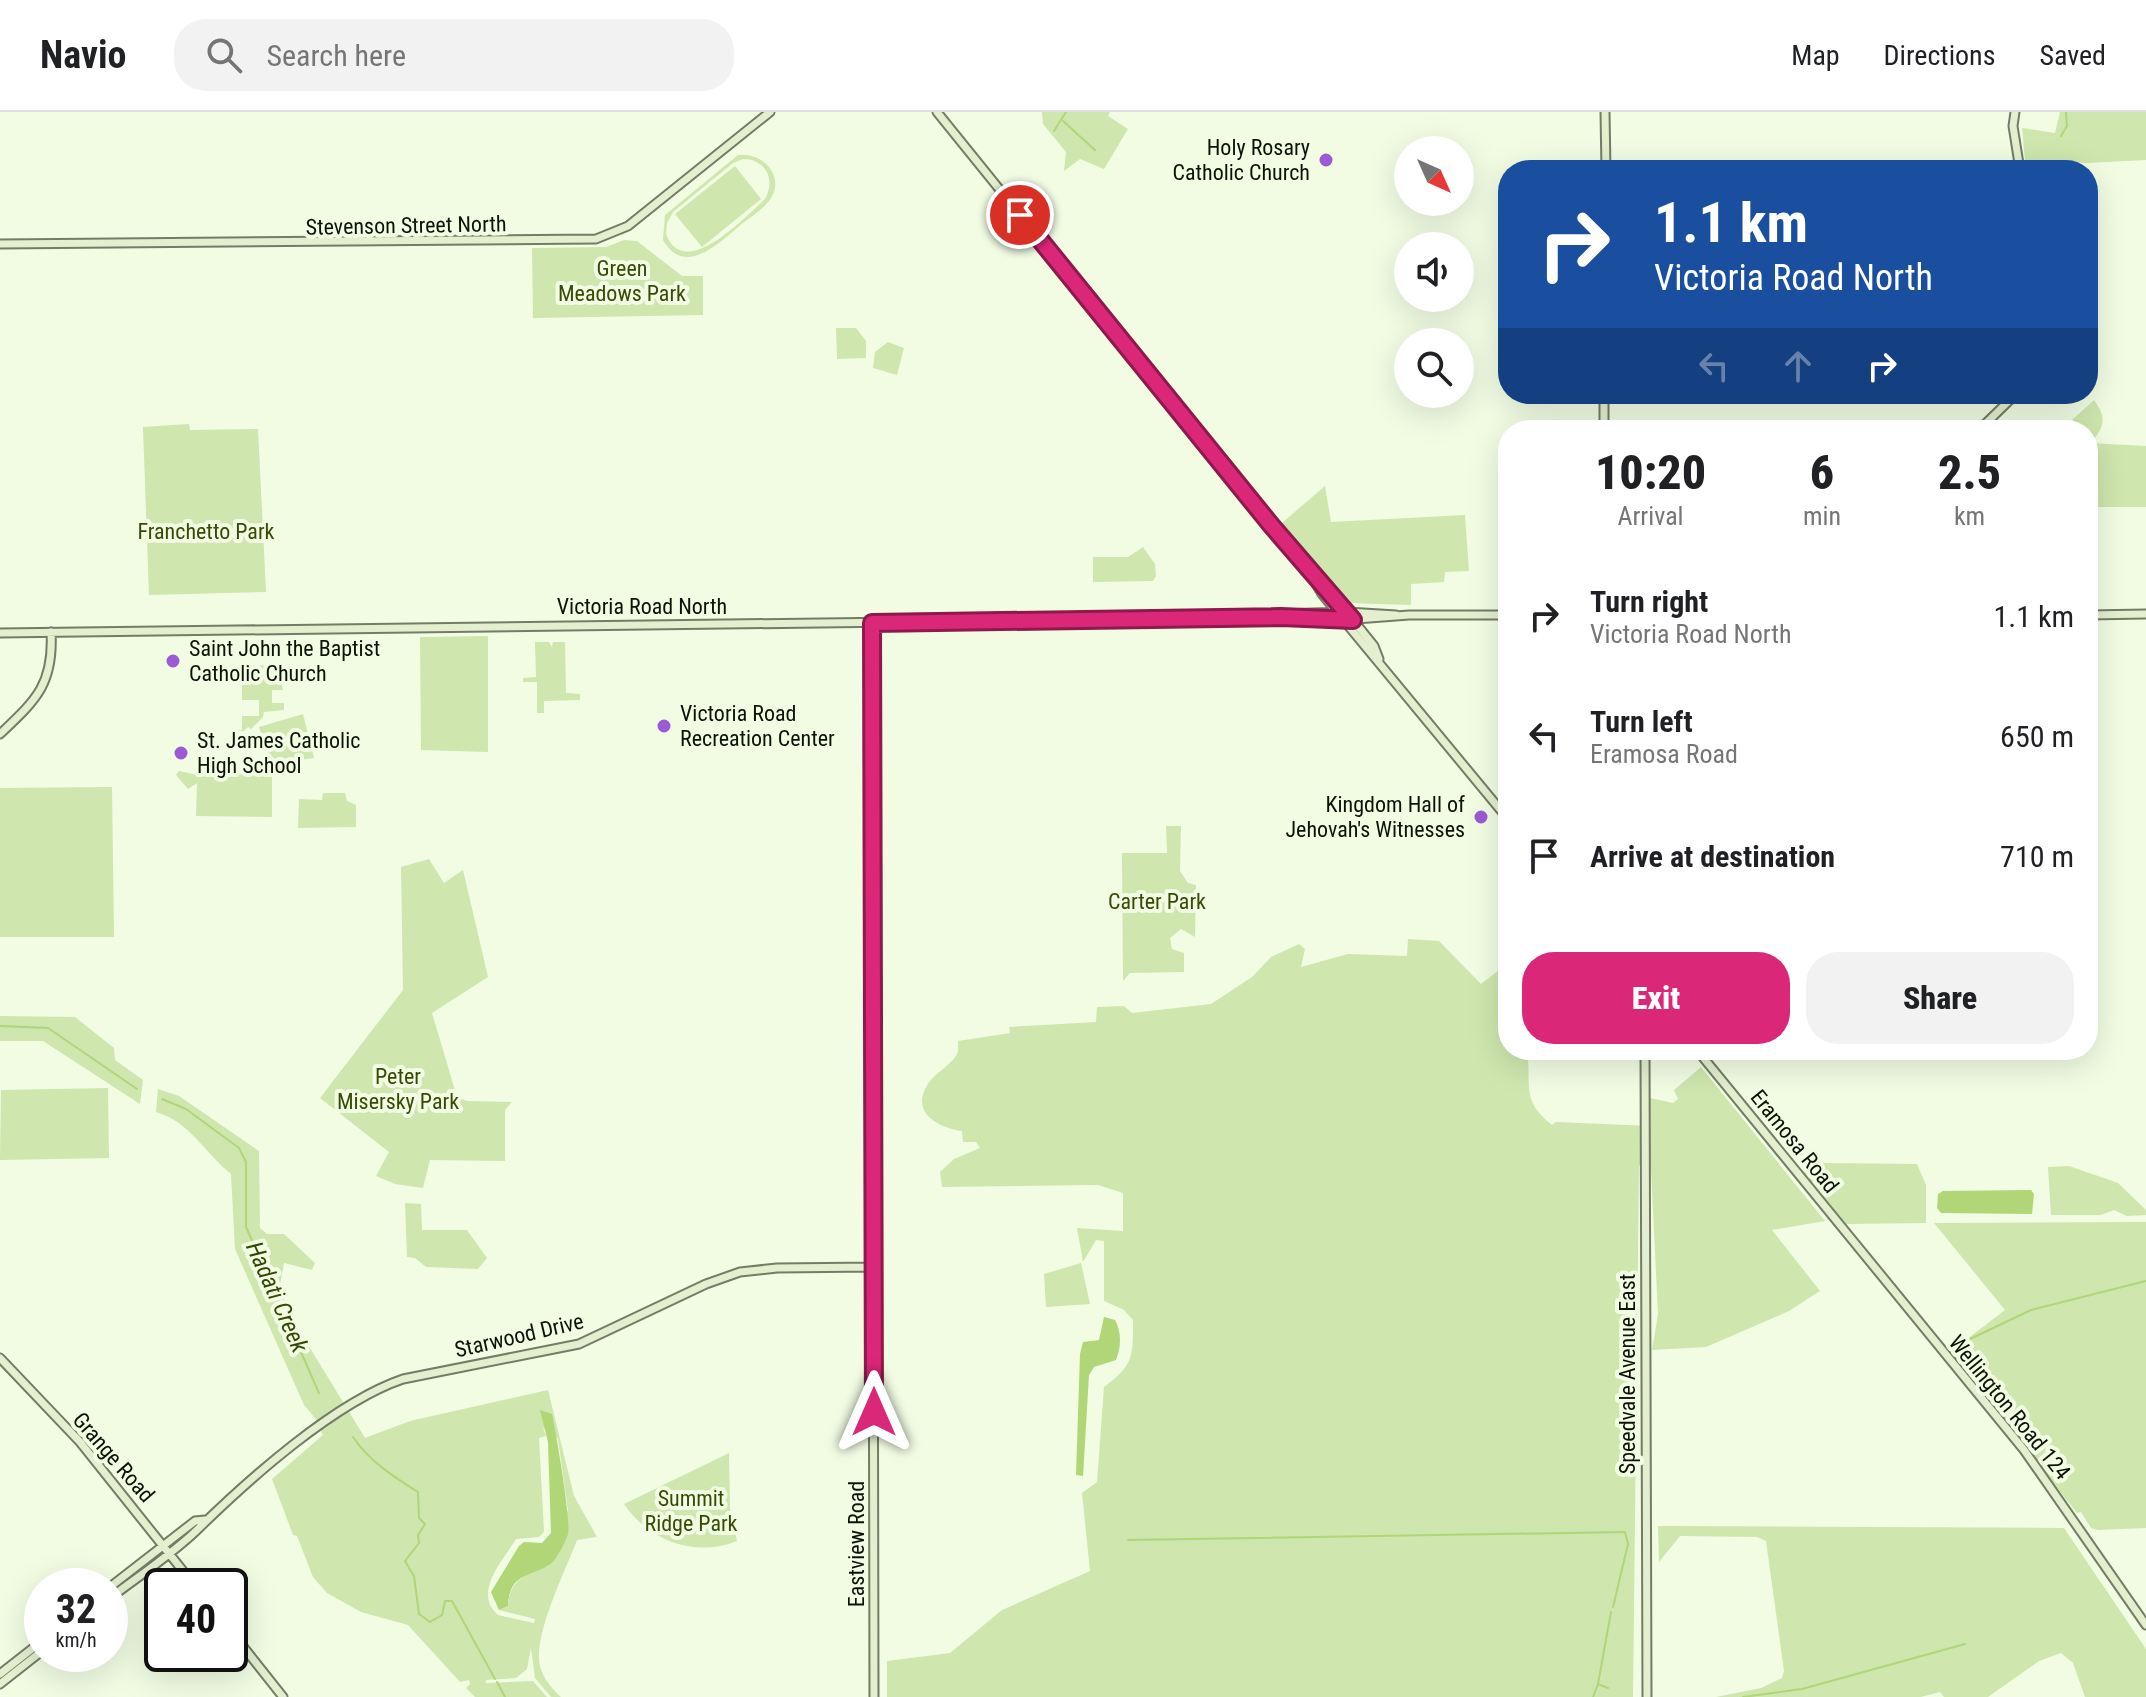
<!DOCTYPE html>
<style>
body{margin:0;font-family:"Roboto Condensed",sans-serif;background:#f2f2f2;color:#202124;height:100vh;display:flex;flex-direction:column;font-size:30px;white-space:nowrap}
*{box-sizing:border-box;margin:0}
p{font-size:26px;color:#757577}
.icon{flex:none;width:44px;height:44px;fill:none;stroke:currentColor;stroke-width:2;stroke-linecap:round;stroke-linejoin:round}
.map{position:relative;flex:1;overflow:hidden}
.side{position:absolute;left:1498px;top:308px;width:600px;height:640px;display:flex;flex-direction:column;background:#fff;border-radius:32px;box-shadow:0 8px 32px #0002}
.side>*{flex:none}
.hud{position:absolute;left:1498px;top:48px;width:600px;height:244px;border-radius:32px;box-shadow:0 8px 32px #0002;background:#1a4fa0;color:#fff;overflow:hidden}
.needle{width:52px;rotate:135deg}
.controls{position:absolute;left:1394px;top:24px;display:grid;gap:16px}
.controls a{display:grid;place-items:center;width:80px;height:80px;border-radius:50%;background:#fff;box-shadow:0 8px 32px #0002;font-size:40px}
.speed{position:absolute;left:24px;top:1456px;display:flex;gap:16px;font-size:40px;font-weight:700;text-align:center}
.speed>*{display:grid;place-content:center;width:104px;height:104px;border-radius:50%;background:#fff;box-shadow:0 8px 32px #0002;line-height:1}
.speed small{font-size:20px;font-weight:400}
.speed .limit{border:4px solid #111;border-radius:12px;background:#fff;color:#111}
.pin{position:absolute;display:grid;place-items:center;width:68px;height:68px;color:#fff;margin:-34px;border:4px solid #fff;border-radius:50%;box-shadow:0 2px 8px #0007}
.me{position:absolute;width:88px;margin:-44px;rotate:0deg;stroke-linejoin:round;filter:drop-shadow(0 0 6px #0008)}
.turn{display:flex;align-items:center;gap:28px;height:168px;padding:0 24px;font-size:36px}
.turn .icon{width:104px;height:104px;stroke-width:2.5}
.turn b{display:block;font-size:56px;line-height:68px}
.lanes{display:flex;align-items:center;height:76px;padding:0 24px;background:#0003;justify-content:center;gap:40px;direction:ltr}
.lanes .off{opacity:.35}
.eta{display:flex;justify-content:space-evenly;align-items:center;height:136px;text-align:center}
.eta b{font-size:48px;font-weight:800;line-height:56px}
.primary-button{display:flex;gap:16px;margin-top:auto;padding:16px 24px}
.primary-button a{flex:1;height:92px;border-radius:32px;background:#db2777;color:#fff;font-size:32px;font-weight:800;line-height:92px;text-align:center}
.primary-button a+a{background:#f2f2f2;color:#202124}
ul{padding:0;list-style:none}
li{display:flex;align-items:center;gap:24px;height:120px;padding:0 24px}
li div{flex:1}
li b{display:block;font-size:30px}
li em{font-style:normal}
header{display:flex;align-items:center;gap:48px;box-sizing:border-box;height:112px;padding:0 40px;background:#fff;border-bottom:2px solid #e0e0e0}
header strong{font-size:38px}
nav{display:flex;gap:44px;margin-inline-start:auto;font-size:28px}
.search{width:560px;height:72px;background:#f2f2f2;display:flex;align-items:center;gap:20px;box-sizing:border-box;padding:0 28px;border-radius:32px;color:#757577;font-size:30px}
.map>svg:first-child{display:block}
.green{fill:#cfe6af;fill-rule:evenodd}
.water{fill:#b0d677}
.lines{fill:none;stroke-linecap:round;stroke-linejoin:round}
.stream{stroke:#b0d677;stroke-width:2}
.secondary-casing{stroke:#737c66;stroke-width:11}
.secondary{stroke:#e3efcf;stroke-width:7}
.route-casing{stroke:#8e194d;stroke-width:20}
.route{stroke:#db2777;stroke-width:14}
.poi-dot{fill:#9b5bd2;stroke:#f1fce3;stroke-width:3}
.labels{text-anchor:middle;stroke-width:8;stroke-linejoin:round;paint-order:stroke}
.poi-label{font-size:22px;fill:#0d1108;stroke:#f1fce3;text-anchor:start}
.street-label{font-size:22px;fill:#0d1108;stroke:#f1fce3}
.park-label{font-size:22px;fill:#364b04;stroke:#f1fce3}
.water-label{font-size:24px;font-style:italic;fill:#334800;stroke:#f1fce3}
</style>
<header>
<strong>Navio</strong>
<div class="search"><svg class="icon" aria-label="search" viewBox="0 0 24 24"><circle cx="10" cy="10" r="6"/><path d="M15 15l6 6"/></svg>Search here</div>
<nav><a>Map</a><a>Directions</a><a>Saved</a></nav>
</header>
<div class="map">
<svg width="2146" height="1585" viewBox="0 0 2146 1585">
<rect width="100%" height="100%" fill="#f1fce3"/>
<!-- green -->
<path class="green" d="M1042 0H1110L1108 4 1128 17 1104 57 1080 47 1064 59 1066 40 1043 12Z
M2060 0H2146V48L2087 51 2025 48 2022 16 2055 21Z
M738 43C762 40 785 63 771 86 765 96 752 104 743 111 721 129 685 167 663 128L665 103ZM743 47C766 47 776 68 765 87 744 106 684 170 666 122L667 111 673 100 733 51Z
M735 54 761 87 702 135 675 102Z
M624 128 637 129 682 164H703V203L533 206 532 136 606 135Z
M836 216H856L866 229V246L837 247Z
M888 230 904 236 897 263 873 256 875 240Z
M2094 288C2105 303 2106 312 2094 327L2072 308Z
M189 312 190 318 258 317 266 480 149 483 143 315Z
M2088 331 2146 334V395H2088Z
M1325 374 1331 410 1465 403 1469 459 1445 460 1444 470 1411 472V493L1350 491 1282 411Z
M1143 435 1155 452 1156 464 1153 469 1093 470V445H1128Z
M488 524V640L421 638 420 525Z
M535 530H549L552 535 553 530H565L566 581 580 582V588L544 589V601H537V570H523V566L536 565Z
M242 553 278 554 283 578H272V591H284V598L264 600 263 605 251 617 248 615 244 619 228 618H242V604H259V588H242Z
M303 602 314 646 278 651 265 636 259 615Z
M179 659 197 663 272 662V705L196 704 197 671 188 677 176 663Z
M112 675 114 825H0V676Z
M323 681H345L347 689 356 693V715L298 716 299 687 322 688Z
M1166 714H1181L1180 759 1188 771 1196 773 1195 825 1181 817 1170 826 1172 837 1184 841V860L1130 861 1123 869 1122 741H1167Z
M429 747 444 771 463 758 488 865 432 901 457 985 467 989 512 990 505 998V1049L430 1048 423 1076 395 1072 376 1064 389 1040 320 986 403 878 401 755Z
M1408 827 1439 829 1481 872 1508 851V938H1527C1532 973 1520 988 1552 1013L1556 1010 1650 1014V986L1673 991 1678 987 1674 978 1701 955 1825 1109 1772 1118 1820 1179 1789 1199 1706 1235 1652 1238 1658 1202 1651 1057 1639 1053 1633 1585H887V1549L950 1541 1002 1498 1090 1459 1082 1381 1097 1370 1104 1275C1134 1253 1133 1244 1133 1208L1124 1198 1104 1189V1129L1096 1128 1083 1150 1077 1116 1123 1119V1081L1098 1073 942 1075 940 1060 954 1047 980 1036 976 1030H963L962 1019C936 1015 908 999 930 969 937 960 952 952 957 942 959 938 958 933 958 929L1010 921 1009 915 1096 910 1097 895 1124 894 1132 901 1211 892 1252 865 1271 845 1299 832 1305 837 1301 855 1348 842 1407 844Z
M0 904 75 905 114 936 115 948 143 968 140 992 43 929H0Z
M108 976 109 1046 0 1048 1 978Z
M158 977 179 984 259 1039 260 1116 267 1122H284L315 1151 312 1158 284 1151 280 1173 288 1200 365 1326 410 1309 548 1278 574 1384 597 1425 577 1428C565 1460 537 1515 539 1548 540 1563 551 1576 561 1585H551L535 1566 531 1536 527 1557 516 1566 486 1568V1571L533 1569 547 1585H475L466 1576 470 1572 469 1568 460 1570 408 1513 361 1500 327 1481 313 1465 297 1424 293 1423 272 1367 323 1323 315 1306 304 1293 235 1137 231 1062C205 1041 189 1009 156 1000ZM543 1316 558 1327 568 1398 548 1454C526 1460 509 1469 508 1494L499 1498 535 1507 534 1511 498 1503C472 1480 503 1449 516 1427L539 1425 544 1420 539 1326 546 1324Z
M1820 1051 1917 1052 1926 1073V1111L1846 1112 1802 1058 1807 1053 1812 1058Z
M2069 1054 2118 1071 2146 1098V1103L2127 1104 2114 1098 2101 1103H2051L2048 1055Z
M405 1091 421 1092 422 1118H467L487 1146 478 1157 426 1155 415 1146 407 1145Z
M2146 1110V1416L2098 1418 2091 1416 2081 1400 2077 1401 1950 1240 2005 1198 1934 1111Z
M1081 1151 1090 1192 1046 1195 1044 1162Z
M729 1341 730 1397 737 1429C695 1446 649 1429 624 1392Z
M1658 1414 2064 1416 2146 1537V1585H2085L2073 1551 2061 1541 2039 1549 1988 1585H1944L1940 1580 1921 1585H1716L1761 1576 1782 1566 1784 1559 1766 1429 1757 1425 1680 1424 1659 1450Z"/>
<!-- water -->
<path class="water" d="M2031 1078 2034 1082 2032 1102 1941 1101 1937 1096 1938 1082 1943 1079Z
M1104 1205 1115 1208C1122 1220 1121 1236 1116 1248L1094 1255 1089 1263 1083 1364 1076 1363 1080 1242 1083 1230 1099 1228Z
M540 1298 552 1302C556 1321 571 1406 568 1422 565 1431 559 1442 553 1450 534 1466 509 1458 508 1494L499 1498 491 1480 519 1434 524 1430 542 1431 551 1421 548 1330Z"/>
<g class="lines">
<!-- stream -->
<path class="stream" d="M1063 9 1095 38
M1054 19 1066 0
M2061 24 2067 14 2066 0
M0 914 48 916 137 977
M162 987 186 997 239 1036 246 1050V1115L319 1281
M1968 1228 2031 1198 2146 1169
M353 1325C369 1349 394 1365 418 1380L419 1406 425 1412 418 1423 419 1431 405 1449 414 1464 419 1502 430 1510 442 1503 445 1489H452L495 1567
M1128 1428 1625 1420 1628 1432 1613 1495
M497 1570 505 1585
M1608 1576 1598 1572 1611 1500
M1593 1585 1598 1572
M1743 1585 1802 1577 1965 1532"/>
<defs>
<path id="secondary" d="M937 0 1252 390 1341 493 1374 534 1379 547
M1605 0 1606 58
M2015 0 2013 14 2020 58
M0 132 596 127 628 114 770 0
M1604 318V282
M1979 318 2016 282
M1309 460 1322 482 1508 707
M2088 503 2146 502
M1289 506 1343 508 1409 503H1508
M872 511 874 1585
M0 521 1058 508 1347 500 1396 503
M0 622C36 588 54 572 51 520
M1645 938 1647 1585
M1697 938 2024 1338 2146 1513
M0 1246 80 1330 195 1474
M110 1475 195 1409 205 1408
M110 1486C139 1464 171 1443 197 1418 249 1367 335 1290 403 1267L579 1232 706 1172 740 1160 777 1156 873 1155
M230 1518 283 1585
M0 1562 42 1529
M0 1572 42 1539"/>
</defs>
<!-- secondary casing -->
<use href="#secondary" class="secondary-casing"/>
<!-- secondary -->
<use href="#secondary" class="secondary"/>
</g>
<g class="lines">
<defs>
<path id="route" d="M874 1300 872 511 1281 505 1353 508 1271 413 1020 103"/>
</defs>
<!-- route casing -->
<use href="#route" class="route-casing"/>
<!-- route -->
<use href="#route" class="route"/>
</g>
<!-- markers -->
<g class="poi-dot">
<circle cx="1326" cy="48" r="8"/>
<circle cx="173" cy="549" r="8"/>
<circle cx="664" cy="614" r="8"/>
<circle cx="181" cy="641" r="8"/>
<circle cx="1481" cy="705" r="8"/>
</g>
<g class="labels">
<!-- poi labels -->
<g class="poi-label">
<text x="1310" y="43" text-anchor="end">Holy Rosary<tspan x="1310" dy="25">Catholic Church</tspan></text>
<text x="189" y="544">Saint John the Baptist<tspan x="189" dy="25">Catholic Church</tspan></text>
<text x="680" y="609">Victoria Road<tspan x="680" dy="25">Recreation Center</tspan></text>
<text x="197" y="636">St. James Catholic<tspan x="197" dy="25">High School</tspan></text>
<text x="1465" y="700" text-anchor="end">Kingdom Hall of<tspan x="1465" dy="25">Jehovah's Witnesses</tspan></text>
</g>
<!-- street labels -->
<g class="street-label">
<text transform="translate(406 113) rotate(-1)" y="8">Stevenson Street North</text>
<text x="642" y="502">Victoria Road North</text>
<text transform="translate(1795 1029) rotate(51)" y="8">Eramosa Road</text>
<text transform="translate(519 1223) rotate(-13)" y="8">Starwood Drive</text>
<text transform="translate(1627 1262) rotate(-90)" y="8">Speedvale Avenue East</text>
<text transform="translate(2010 1295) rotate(51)" y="8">Wellington Road 124</text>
<text transform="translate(114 1345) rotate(49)" y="8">Grange Road</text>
<text transform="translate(856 1432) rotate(-90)" y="8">Eastview Road</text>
</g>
<!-- park labels -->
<g class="park-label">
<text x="622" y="164">Green<tspan x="622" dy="25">Meadows Park</tspan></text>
<text x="206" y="427">Franchetto Park</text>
<text x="1157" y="797">Carter Park</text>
<text x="398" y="972">Peter<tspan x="398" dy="25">Misersky Park</tspan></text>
<text x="691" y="1394">Summit<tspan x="691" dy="25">Ridge Park</tspan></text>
</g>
<!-- water labels -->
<g class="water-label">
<text transform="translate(277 1185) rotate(66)" y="8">Hadati Creek</text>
</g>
</g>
</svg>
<div class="controls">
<a><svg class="needle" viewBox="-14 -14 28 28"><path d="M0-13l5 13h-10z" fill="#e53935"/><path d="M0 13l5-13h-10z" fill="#757577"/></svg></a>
<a><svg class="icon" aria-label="sound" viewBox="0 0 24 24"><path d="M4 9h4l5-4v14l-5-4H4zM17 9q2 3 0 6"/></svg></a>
<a><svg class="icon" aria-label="search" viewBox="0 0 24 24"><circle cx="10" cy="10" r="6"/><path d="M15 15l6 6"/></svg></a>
</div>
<div class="speed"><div>32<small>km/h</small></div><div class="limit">40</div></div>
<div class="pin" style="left:1020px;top:103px;background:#d93025"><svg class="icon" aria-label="arrive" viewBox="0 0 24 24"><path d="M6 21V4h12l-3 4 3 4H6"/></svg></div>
<svg class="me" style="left:874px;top:1300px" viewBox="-20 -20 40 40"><path d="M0-17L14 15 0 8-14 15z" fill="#db2777" stroke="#fff" stroke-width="4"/></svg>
<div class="hud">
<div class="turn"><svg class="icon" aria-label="right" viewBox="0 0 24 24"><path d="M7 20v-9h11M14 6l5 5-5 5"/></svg><div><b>1.1 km</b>Victoria Road North</div></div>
<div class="lanes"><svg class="icon off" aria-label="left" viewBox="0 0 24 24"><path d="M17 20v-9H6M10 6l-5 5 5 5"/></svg><svg class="icon off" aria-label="ahead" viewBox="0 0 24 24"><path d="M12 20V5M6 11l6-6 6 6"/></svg><svg class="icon" aria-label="right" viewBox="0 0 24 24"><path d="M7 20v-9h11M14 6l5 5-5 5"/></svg></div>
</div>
<section class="side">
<div class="eta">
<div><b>10:20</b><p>Arrival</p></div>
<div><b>6</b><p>min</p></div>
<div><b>2.5</b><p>km</p></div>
</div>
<ul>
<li><svg class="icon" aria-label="right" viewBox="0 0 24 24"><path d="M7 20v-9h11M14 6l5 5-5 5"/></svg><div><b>Turn right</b><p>Victoria Road North</p></div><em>1.1 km</em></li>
<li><svg class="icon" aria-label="left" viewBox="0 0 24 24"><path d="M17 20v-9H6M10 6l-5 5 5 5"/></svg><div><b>Turn left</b><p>Eramosa Road</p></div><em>650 m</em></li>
<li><svg class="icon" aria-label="arrive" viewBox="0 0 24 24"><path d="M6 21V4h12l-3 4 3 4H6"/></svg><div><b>Arrive at destination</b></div><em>710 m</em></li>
</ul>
<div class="primary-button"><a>Exit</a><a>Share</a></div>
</section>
</div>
